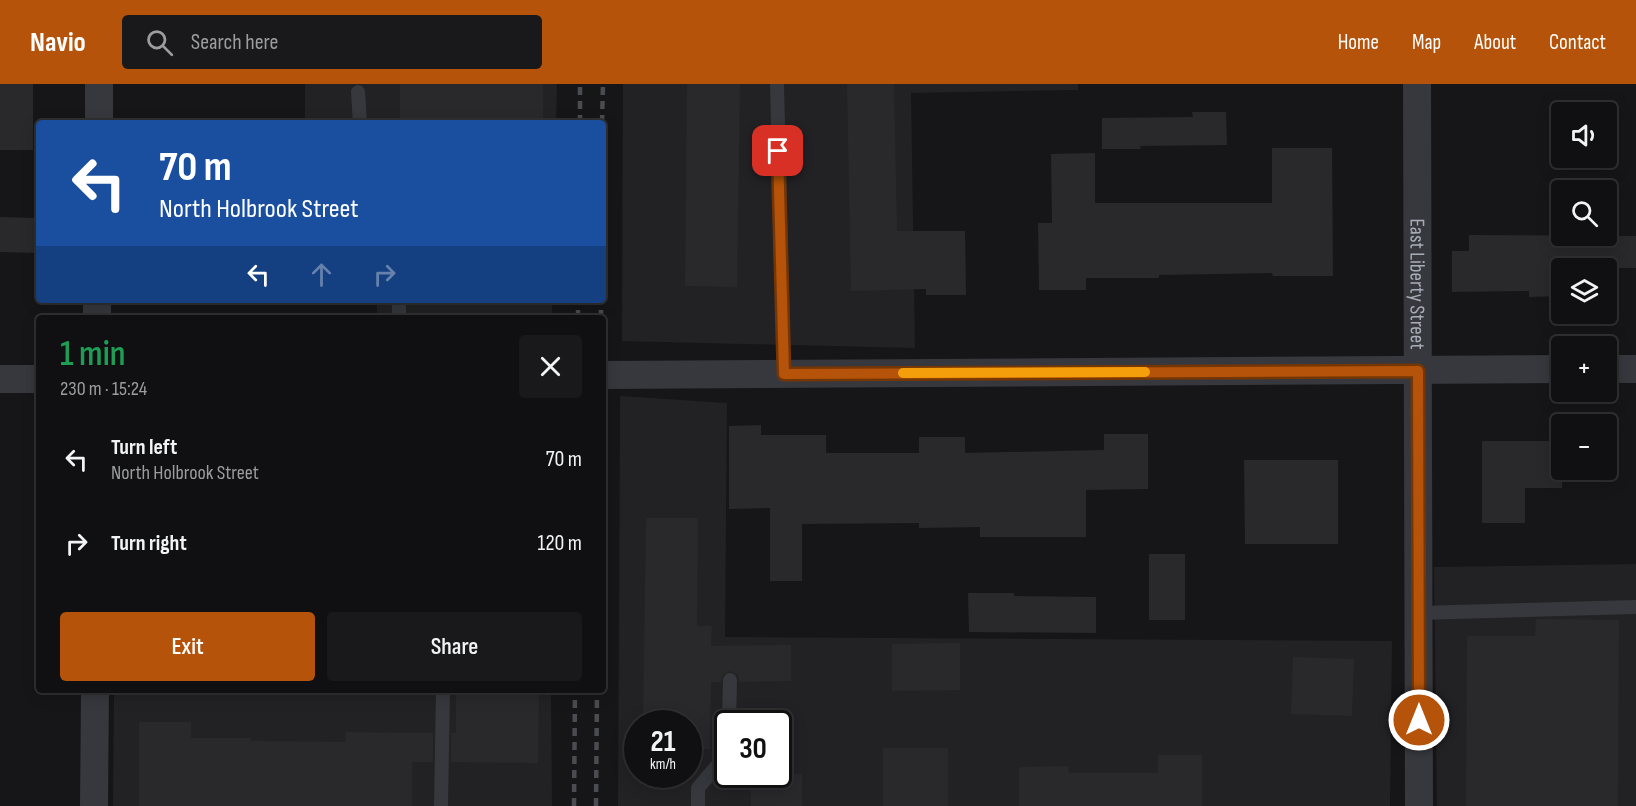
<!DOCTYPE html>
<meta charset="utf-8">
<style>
body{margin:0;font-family:"Sofia Sans Condensed",sans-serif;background:#19191b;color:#f1f3f6;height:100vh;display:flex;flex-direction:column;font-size:22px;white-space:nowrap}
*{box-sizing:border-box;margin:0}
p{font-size:20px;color:#9c9d9f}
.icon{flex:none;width:33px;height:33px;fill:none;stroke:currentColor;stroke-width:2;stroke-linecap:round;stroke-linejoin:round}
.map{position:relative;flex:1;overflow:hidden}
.panel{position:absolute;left:36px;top:231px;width:570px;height:378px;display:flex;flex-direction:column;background:#101012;border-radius:6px;box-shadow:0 3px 15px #0003,0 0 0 2px #303032}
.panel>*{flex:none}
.top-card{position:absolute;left:36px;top:36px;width:570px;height:183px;border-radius:6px;box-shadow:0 3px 15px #0003,0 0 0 2px #303032;background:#1a4fa0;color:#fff;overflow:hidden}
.tools{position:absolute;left:1551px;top:18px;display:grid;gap:12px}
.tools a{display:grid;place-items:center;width:66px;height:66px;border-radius:6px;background:#101012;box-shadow:0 3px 15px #0003,0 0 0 2px #303032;font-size:30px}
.speed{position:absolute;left:624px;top:626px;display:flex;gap:12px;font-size:30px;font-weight:700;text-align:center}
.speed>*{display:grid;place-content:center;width:78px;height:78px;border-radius:50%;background:#101012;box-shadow:0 3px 15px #0003,0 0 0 2px #303032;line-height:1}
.speed small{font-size:15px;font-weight:400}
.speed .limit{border:3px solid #111;border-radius:9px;background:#fff;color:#111}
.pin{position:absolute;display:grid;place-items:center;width:51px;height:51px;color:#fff;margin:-26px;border-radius:12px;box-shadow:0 3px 9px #0006}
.me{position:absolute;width:66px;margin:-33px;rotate:0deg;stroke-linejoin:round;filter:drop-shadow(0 0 4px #0008)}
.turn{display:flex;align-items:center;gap:21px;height:126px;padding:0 24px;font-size:27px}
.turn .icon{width:78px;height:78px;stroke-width:2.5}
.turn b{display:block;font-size:42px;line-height:51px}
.lanes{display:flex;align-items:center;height:57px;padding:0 24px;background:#0003;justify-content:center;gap:30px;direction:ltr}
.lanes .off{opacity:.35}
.round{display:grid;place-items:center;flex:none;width:63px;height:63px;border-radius:6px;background:#19191b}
.head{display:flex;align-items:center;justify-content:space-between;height:102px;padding:0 24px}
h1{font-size:36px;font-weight:600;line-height:45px;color:#1e9e55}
.cta{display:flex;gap:12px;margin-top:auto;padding:12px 24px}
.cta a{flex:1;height:69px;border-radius:6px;background:#b45309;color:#fff;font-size:24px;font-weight:600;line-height:69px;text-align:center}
.cta a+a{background:#19191b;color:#f1f3f6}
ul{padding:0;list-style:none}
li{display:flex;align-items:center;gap:18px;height:84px;padding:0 24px}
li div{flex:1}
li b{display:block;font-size:22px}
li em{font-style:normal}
header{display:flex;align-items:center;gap:36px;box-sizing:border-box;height:84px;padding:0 30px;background:#b45309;color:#fff}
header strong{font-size:28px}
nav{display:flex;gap:33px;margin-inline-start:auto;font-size:21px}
.search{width:420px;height:54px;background:#19191b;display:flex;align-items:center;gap:15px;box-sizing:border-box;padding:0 21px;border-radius:6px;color:#9c9d9f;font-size:22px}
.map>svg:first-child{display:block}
.built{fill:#222225;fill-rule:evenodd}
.building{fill:#29292c}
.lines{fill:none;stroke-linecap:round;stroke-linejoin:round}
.lane{stroke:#37383d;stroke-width:14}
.street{stroke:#37383d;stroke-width:28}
.rail{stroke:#4a4c52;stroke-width:4.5;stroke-dasharray:8 6;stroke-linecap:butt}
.route-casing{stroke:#753606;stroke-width:15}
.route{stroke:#b45309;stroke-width:10}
.slow{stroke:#f59e0b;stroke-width:10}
.labels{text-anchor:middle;stroke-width:6;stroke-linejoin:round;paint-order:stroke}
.street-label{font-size:21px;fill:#a8adb8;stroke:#111113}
</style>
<header>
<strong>Navio</strong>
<div class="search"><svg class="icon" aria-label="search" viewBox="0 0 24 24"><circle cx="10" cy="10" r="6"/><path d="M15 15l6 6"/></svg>Search here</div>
<nav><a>Home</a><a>Map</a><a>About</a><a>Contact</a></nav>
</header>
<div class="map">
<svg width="1636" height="722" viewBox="0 0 1636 722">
<rect width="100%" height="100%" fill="#161618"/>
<!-- built -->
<path class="built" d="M305 0H557L556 39H305Z
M623 0H1078V6L911 9 915 264 622 257Z
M377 216H552V234H377Z
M620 312 727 319 725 553 1392 557 1390 722H618ZM638 639H688V690H638ZM728 639H778V690H728Z
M1636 480V722H1437L1434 483Z
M114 606H551L552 722H113Z"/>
<!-- building -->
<path class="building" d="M0 0H33V66H0Z
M400 0H543V39H400Z
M687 0H740L737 203 685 202Z
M847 0H894L897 147H965L966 211H926V205L851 207Z
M1192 28H1226L1227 61 1140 62 1141 65H1102V34L1193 33Z
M1272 64H1332L1333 192H1273L1272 189 1159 191V194H1086V206H1039L1038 139H1052L1051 70 1095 69V119H1272Z
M0 133 38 134 37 169 0 168Z
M1469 151 1636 152V184H1562V212L1529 213V207L1452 208V167H1469Z
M761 341V351H826V369H919V353H965V369L1104 366V350H1148V405L1086 406V453H980V443L919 444V439L802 440V497H770V424L729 425V342Z
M1482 357H1562V404H1525V439H1482Z
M1244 376H1338V460H1245Z
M646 434H698L697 542H712L711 562 791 561V597L739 598 738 591 730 587 723 591 721 598H711L710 665H688V639H643Z
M1149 470H1185V536H1149Z
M968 509H1014V512L1096 513V549L969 548Z
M1536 535 1619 536 1618 722H1466L1467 552H1535Z
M960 559V606L892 607V560Z
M1293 573 1354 575 1352 632 1291 630Z
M456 606H539L538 679 451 678V649H456Z
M139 638H191V654H251V657L346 658V648L433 649V678H412V722H139Z
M883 664H948V722H883Z
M1158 671H1202V722H1019V683L1068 682 1069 689H1158Z
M751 690H802V722H751Z"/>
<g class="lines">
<!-- lane -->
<path class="lane" d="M777 0 784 290
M358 8 360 39
M399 234V216
M1419 529 1636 523
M729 639 730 596
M441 722 443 606
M698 722V704L728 669"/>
<!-- street -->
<g class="street">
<path id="s1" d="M1417 0 1419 722"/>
<path d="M99 39V0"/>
<path d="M97 234V216"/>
<path d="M1606 285H1636"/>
<path d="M603 291 1562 285"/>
<path d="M0 295H39"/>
<path d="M94 722 95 606"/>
</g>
<!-- rail -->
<path class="rail" d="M580 39V0
M602 39 603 0
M578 234V216
M601 234V216
M574 722 575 606
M596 722 597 606"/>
</g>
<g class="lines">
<defs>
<path id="route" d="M778 67 784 290 1418 287 1419 636"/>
</defs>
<!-- route casing -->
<use href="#route" class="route-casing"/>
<!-- route -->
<use href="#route" class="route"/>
<!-- slow -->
<path class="slow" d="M903 289 1145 288"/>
</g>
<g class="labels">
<!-- street labels -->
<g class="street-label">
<text dy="7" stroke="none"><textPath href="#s1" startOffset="200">East Liberty Street</textPath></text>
</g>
</g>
</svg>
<div class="tools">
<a><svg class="icon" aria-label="sound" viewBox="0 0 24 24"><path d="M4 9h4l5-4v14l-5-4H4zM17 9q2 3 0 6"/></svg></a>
<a><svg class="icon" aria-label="search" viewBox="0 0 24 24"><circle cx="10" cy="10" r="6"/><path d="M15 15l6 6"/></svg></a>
<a><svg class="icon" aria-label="layers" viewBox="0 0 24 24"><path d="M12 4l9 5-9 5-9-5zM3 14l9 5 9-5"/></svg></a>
<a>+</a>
<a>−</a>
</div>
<div class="speed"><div>21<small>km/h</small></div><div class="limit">30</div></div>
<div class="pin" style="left:778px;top:67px;background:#d93025"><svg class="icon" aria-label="arrive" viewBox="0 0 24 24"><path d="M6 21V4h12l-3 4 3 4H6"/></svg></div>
<svg class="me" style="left:1419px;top:636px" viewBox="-20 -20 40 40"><circle r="17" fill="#b45309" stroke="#fff" stroke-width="3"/><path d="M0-11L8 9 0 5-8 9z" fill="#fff"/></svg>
<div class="top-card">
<div class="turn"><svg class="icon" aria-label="left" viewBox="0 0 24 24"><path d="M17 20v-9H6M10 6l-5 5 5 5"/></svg><div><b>70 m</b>North Holbrook Street</div></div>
<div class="lanes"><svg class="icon" aria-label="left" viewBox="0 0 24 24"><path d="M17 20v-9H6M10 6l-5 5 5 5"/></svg><svg class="icon off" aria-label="ahead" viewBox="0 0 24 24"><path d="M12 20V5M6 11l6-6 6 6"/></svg><svg class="icon off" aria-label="right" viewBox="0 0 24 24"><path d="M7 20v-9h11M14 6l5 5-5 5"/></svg></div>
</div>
<section class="panel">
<div class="head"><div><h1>1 min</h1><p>230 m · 15:24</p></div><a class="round"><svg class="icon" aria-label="close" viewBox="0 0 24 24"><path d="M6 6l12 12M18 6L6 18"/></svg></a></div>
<ul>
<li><svg class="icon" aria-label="left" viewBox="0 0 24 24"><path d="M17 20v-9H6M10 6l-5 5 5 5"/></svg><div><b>Turn left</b><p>North Holbrook Street</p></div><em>70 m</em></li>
<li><svg class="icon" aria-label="right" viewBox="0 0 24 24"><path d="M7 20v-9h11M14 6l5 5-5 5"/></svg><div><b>Turn right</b></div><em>120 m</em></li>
</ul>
<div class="cta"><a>Exit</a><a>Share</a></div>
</section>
</div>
